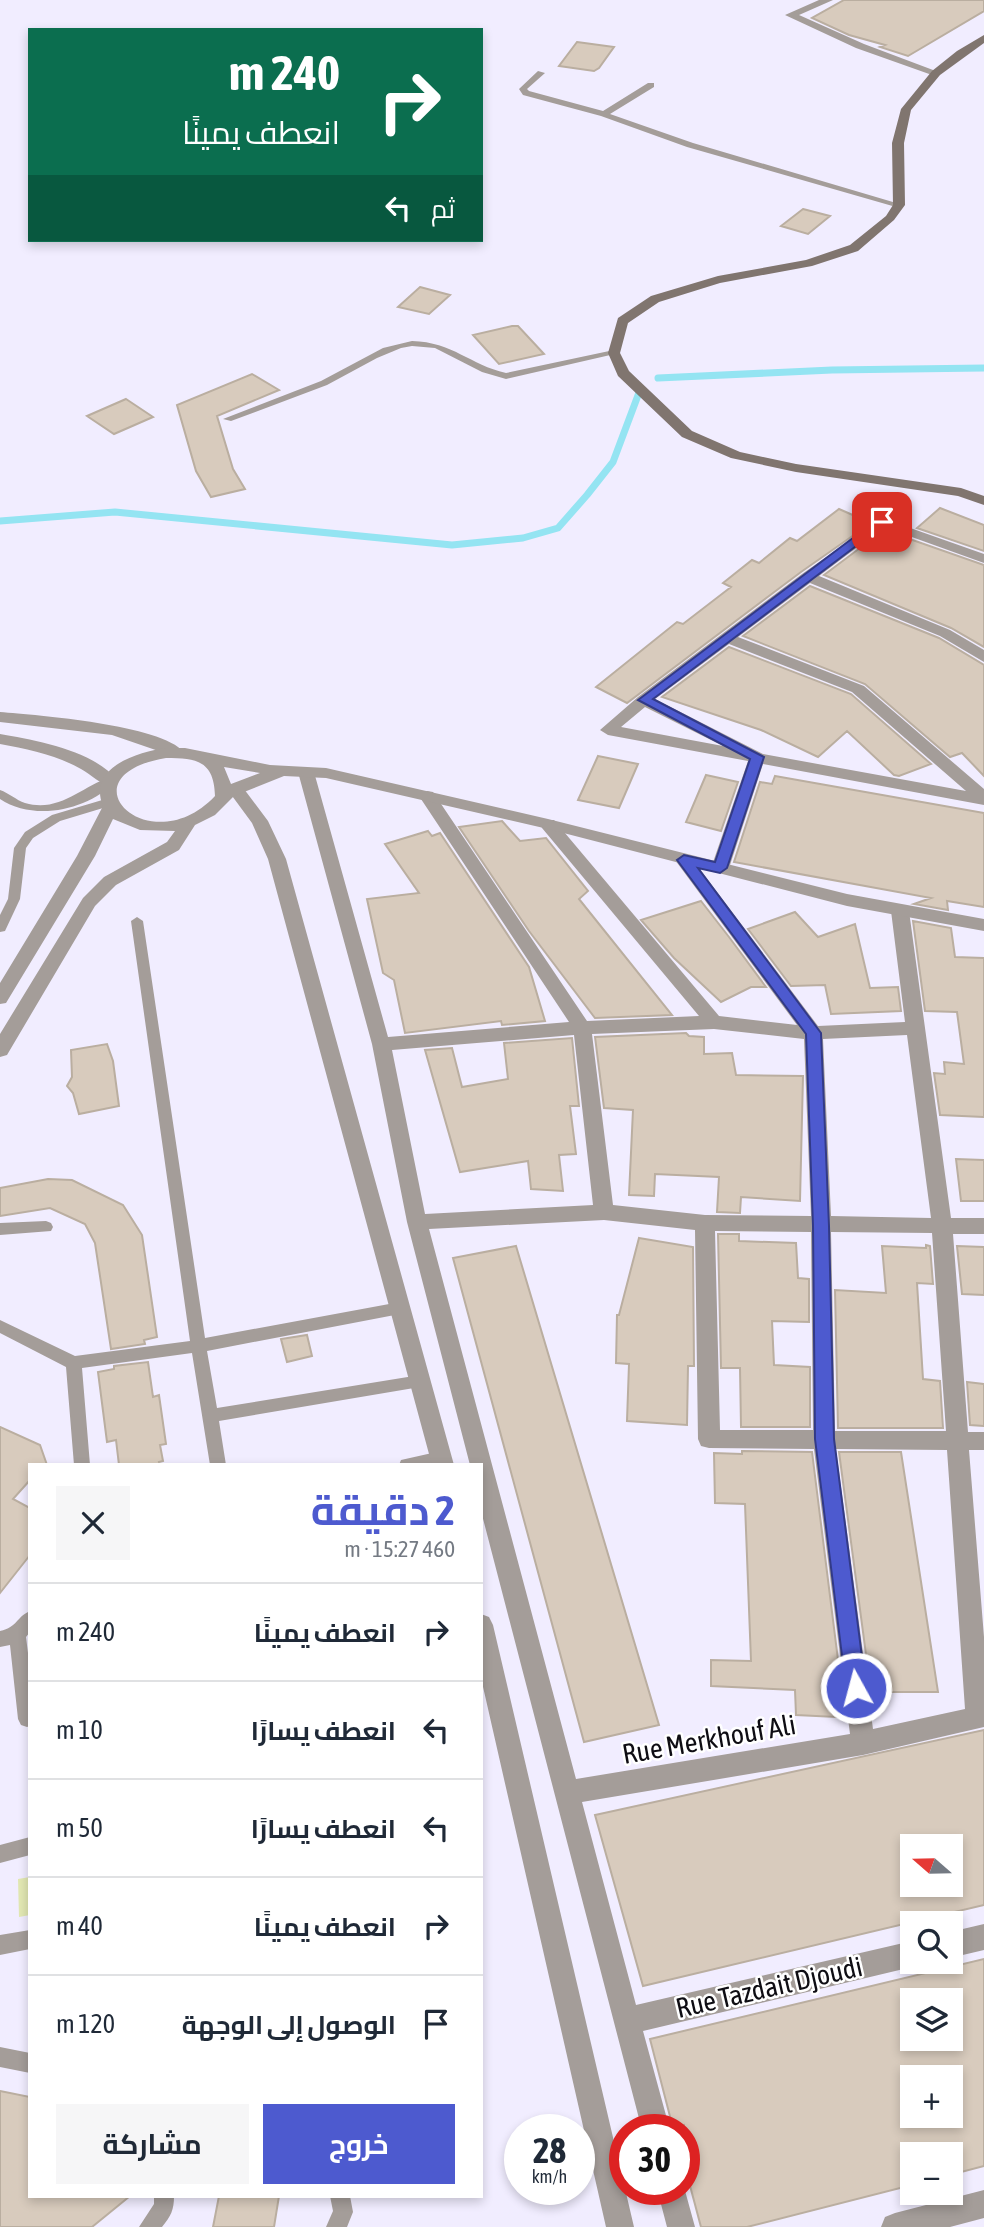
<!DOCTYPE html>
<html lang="ar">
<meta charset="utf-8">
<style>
body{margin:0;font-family:"Asap Condensed",Cairo,sans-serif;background:#f6f6f7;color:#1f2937;direction:rtl;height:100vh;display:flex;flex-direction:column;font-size:26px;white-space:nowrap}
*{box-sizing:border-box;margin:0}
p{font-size:23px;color:#747a83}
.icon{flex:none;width:38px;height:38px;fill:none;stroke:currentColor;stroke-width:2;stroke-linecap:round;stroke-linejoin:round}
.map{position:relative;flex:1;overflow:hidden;direction:ltr}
.sheet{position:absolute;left:28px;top:1463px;width:455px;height:735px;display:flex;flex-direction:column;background:#fff;border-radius:0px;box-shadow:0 4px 10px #0003;direction:rtl}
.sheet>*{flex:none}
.top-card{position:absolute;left:28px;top:28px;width:455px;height:214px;border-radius:0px;box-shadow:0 4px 10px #0003;direction:rtl;background:#0b6e4f;color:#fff;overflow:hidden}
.needle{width:46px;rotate:290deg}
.fabs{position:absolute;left:900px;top:1834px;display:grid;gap:14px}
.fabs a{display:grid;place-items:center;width:63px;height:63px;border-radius:0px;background:#fff;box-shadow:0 4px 10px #0003;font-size:35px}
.speed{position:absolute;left:504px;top:2114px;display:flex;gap:14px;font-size:35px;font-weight:700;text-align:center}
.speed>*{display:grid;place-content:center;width:91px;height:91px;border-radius:50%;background:#fff;box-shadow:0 4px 10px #0003;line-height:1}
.speed small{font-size:18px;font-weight:400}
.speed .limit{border:10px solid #d22;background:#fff;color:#111}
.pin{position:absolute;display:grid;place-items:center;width:60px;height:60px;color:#fff;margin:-30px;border-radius:14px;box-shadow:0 4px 10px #0006}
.me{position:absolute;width:77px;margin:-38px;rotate:353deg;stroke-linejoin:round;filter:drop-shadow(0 0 5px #0008)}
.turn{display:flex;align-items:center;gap:24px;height:147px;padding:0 28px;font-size:32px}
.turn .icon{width:91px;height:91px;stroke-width:2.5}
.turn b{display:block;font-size:49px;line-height:60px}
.then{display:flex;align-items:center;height:66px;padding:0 28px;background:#0003;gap:14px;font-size:26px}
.round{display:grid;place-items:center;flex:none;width:74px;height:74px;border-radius:0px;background:#f6f6f7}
.overview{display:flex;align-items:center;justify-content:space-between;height:119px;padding:0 28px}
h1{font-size:42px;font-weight:700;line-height:52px;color:#4d5acf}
.button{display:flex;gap:14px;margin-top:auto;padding:14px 28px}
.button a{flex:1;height:80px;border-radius:0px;background:#4d5acf;color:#fff;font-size:28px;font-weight:700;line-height:80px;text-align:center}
.button a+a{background:#f6f6f7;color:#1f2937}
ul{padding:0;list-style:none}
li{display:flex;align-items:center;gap:21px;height:98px;padding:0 28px;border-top:2px solid #e0e1e3}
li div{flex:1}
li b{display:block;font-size:26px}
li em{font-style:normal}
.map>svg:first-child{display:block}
.green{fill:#e2e8b3}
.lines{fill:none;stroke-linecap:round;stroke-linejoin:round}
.stream{stroke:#94e4f2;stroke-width:7}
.building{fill:#d8cbbd;stroke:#baaea0;stroke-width:2;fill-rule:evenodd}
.service{fill:#a49d99;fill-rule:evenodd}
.minor{fill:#a49d99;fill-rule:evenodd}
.tertiary{fill:#a49d99;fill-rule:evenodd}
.secondary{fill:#80756f;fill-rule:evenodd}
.route{fill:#4d5acf;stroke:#323a87;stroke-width:2}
.labels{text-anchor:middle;stroke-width:5;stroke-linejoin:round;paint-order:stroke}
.near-street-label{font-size:28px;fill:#0e0d13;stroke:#fff}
</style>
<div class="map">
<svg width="984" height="2227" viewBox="0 0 984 2227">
<rect width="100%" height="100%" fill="#f1edff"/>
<!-- green -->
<path class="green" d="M30 1877V1915L19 1917 18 1879Z"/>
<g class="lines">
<!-- stream -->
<path class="stream" d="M658 378 832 370 984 368
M0 521 115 512 452 545 523 538 558 528 587 495 613 462 640 390"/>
</g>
<!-- building -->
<path class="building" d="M844 0H984V11L908 56 880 47 885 45 849 35 812 18Z
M577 42 614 47 599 68 594 71 559 66Z
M803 209 830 216 808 234 781 226Z
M420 287 450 295 429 314 398 307Z
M512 326H518L544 354 499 364 473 335Z
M252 374 279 390 217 416 233 469 245 489 211 497 196 471 177 405Z
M126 399 153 417 114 434 87 416Z
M940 508 984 525V551L917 528Z
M839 509 871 523 801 572 627 703 596 687 677 622 683 624 731 587 723 583 752 560 759 563 790 538 797 541Z
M884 530 984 565V647L951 628 824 575Z
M810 586 939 638 984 665V776L962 753 950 757 865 684 743 636Z
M729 647 851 694 931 764 899 776 894 775 847 731 818 757 761 730 662 697Z
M598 756 638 764 619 808 578 800Z
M706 775 738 782 721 831 686 822Z
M775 776 984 813V907L947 901 948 910 914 904 931 898 734 862 760 782 772 784Z
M502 821 520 841 546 838 588 891 579 899 672 1015 595 1018 529 931 459 827Z
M428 831 432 836 440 833 529 967 545 1021 502 1025 501 1021 405 1033 394 980 383 973 367 899 419 893 385 844Z
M701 901 729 937 766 987H751L721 1002 674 958 641 920Z
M795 912 818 937 855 924 870 988 898 987 901 1011 831 1014 825 985 791 986 748 929Z
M913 921 951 928 955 957 984 958V1117L940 1115 934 1073 945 1074 944 1062 964 1064 957 1012 925 1011Z
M686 1033 689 1036 704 1037V1054L732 1053 736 1075 803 1076 800 1201 741 1197 740 1213 717 1212 719 1177 655 1174 654 1196 629 1195 633 1110 604 1108 595 1037Z
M572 1038 579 1106H570L576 1154 559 1155 563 1191 531 1189 528 1161 460 1172 425 1050 452 1048 462 1087 508 1079 504 1043Z
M107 1044 113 1061 119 1106 79 1114 73 1093 67 1086 72 1077 71 1050Z
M956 1159 984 1160V1201H961Z
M48 1179 72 1180 123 1205 142 1235 157 1337 144 1340 145 1344 111 1349 95 1243 85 1224 50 1208 0 1216V1188Z
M718 1234H739V1241L796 1243 798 1278 809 1279V1322L772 1321 774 1365 810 1367V1427H741L740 1368H721Z
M639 1238 693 1247 694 1366H688L687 1425 627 1421 629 1364 616 1363 617 1315H619Z
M926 1245 930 1246 933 1284 917 1283 923 1379 940 1381 943 1428H838L835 1290 886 1293 882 1246 926 1248Z
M516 1246 659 1725 584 1742 453 1258Z
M957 1246 984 1247V1295L962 1294Z
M307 1335 312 1356 287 1362 281 1339Z
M148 1362 153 1397 159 1395 166 1444 160 1445 163 1461 159 1462 160 1465H119L116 1440 107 1442 98 1372 114 1369V1366Z
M967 1382 984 1384V1426L970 1425Z
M0 1427 40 1445 47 1465H30V1480L13 1499 30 1508V1555L0 1593Z
M742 1451 812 1452 842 1692H834L836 1717 796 1715 795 1690 711 1686V1660L751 1661 745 1504 715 1503 714 1453 742 1454Z
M839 1452H901L938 1692H871Z
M984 1730V1905L643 1986 595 1815ZM912 1846H950V1885H912Z
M984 1959V2166L950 2175V2154H912V2185L747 2227H701L684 2163V2125L673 2128 650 2039ZM912 2000H950V2039H912ZM912 2077H950V2116H912Z
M0 2091 30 2097V2196H130L92 2227H0Z
M219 2196H279L274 2227H213Z"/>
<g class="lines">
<!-- service -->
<path class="service" d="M538 71 545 73 527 89 529 91 603 111 648 83H654V87L610 114 693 143 903 205 896 207 687 147 601 116 523 95 519 89Z
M412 341C453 342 470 365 506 373L614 350 619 353 506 379 482 372 435 348 412 346 401 348 377 358 327 385 231 421 223 419 321 381 383 348Z
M110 777 116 781C88 810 35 822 0 799V790C9 793 16 800 25 803 59 813 81 787 110 777Z
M109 798 113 799 115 802 113 805 60 821 33 838 26 848 20 899 5 931 0 932V915L8 899 14 848 25 832 52 815Z
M137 917 143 921 205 1338 400 1302 405 1304 408 1308 405 1312 400 1314 207 1351 217 1408 420 1375 426 1376 428 1381 426 1386 420 1387 219 1421 226 1465H210L192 1353 82 1368 90 1465H74L66 1367 0 1333V1320L75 1356 190 1341 131 921Z
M46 1221 51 1223 53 1227 51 1231 0 1235V1223Z
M441 1451 447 1453 449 1458 447 1463 441 1465H399L401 1460Z
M30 1611V1632L26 1637 30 1669V1726L27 1727 21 1725 18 1719 10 1645 0 1647V1631C18 1627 16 1617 30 1611Z
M30 1837V1855L0 1863V1845Z
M30 1930V1949L0 1955V1935Z
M0 2047 30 2053V2073L0 2067Z
M154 2196H174C174 2210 171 2216 162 2227H139L154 2204Z
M330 2196H350L353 2212 347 2227H326L333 2211Z"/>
<!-- minor -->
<path class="minor" d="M819 0H833L799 15 864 44 941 73 932 75 856 48 785 15Z
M882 518 984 554V563L884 527 819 576 950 630 984 650V662L940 636 810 583 738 637 864 686 984 789V805L763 764 729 868 726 872H714L711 868 748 761 608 735 600 730 638 697 802 574ZM729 644 852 692 966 791 763 754 655 699ZM645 707 723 746 621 727Z
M0 712C38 715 161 725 184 752L176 757 112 735 0 722Z
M0 734C36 740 95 751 118 781L116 785C103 788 92 775 81 769 56 755 28 749 0 744Z
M306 767 314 772 388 1037 569 1022 419 796 427 791 433 792 587 1021 699 1016 542 828 540 824 542 820H554L719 1016 797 1025 678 864 675 860 678 856H690L818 1026 905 1022 891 911 900 905 909 911 951 1218H984V1234H953L968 1432H984V1450H969L984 1637V1727L863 1755 582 1802 636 2005 912 1941V1962H922L912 1967 643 2031 670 2130H642L481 1511V1465H470L407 1222 372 1044 298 772ZM714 1029 804 1039 811 1216 705 1215 613 1205 592 1034ZM574 1035 593 1205 425 1214 392 1050ZM907 1035 931 1218 831 1216 823 1039ZM604 1220 695 1230 698 1439 701 1446 709 1448 814 1449 850 1734 576 1779 429 1229ZM715 1231 811 1232 813 1430H720ZM831 1232 932 1233 946 1431H835ZM836 1449 947 1450 965 1709 873 1729Z
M235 784 241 785 268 821 286 859 454 1465H432L268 859 252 823 227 789Z
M481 1614 489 1617 493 1625 634 2227H606L481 1678Z
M984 1924V1950L950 1958V1932Z
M684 2187 695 2227H667L657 2189H684Z
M984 2190V2218L950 2227H881L885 2217 895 2213Z"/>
<!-- tertiary -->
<path class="tertiary" d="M166 748H185L270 765 326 768 548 819 847 894 984 919V931L847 906 548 829 326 778 284 776 234 796 215 815 195 825 179 850 116 885 95 906 7 1055 0 1057V1034L83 898 104 877 167 842 175 831 140 830 113 819 95 856 6 1003 0 1004V983L77 856 103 806C87 767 138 752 166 748ZM166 758C197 758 214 761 215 796 150 865 59 776 166 758ZM224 767 260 773 231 784Z"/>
<!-- secondary -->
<path class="secondary" d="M984 35V43L940 75 911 110 904 143 905 205 894 220 858 251 812 266 720 283 659 302 628 323 620 353 629 371 692 431 740 452 796 464 961 488 984 496V505L958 496 796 472 731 458 682 437 618 376 608 353 618 318 651 296 718 276 806 260 850 245 886 216 893 205 892 143 901 109 932 71 957 51Z"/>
</g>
<!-- route -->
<path class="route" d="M878 519 888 522 653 699 764 757 727 868 720 873 698 868 821 1033 829 1226 834 1439 866 1688 863 1694 856 1697 849 1694 846 1688 815 1439 813 1226 806 1034 677 860 684 855 715 862 750 759 638 700Z"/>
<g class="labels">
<!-- near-street labels -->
<g class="near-street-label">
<text transform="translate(709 1739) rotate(-10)" y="10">Rue Merkhouf Ali</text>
<text transform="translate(769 1987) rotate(-13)" y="10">Rue Tazdait Djoudi</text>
</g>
</g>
</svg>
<div class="fabs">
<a><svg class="needle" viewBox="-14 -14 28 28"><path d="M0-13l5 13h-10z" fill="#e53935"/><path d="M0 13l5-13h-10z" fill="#747a83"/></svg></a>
<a><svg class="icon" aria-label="search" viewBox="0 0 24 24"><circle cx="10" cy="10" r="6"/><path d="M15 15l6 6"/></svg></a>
<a><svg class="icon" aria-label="layers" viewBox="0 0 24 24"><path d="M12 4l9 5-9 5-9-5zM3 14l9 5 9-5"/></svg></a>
<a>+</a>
<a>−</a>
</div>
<div class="speed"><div>28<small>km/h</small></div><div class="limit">30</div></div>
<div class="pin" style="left:882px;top:522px;background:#d93025"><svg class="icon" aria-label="arrive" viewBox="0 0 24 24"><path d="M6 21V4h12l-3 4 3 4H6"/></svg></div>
<svg class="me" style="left:856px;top:1688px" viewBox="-20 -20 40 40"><circle r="17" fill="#4d5acf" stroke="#fff" stroke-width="3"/><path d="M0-11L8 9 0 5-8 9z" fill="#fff"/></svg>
<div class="top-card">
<div class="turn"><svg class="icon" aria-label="right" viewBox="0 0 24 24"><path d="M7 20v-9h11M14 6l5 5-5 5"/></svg><div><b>240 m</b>انعطف يمينًا</div></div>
<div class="then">ثم<svg class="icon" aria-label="left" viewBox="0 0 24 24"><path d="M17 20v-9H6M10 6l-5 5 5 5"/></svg></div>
</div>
<section class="sheet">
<div class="overview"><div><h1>2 دقيقة</h1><p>460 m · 15:27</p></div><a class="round"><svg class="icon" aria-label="close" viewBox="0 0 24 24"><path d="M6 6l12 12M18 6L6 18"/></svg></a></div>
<ul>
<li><svg class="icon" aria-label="right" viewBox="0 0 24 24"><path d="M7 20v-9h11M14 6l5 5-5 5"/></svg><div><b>انعطف يمينًا</b></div><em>240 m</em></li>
<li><svg class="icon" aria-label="left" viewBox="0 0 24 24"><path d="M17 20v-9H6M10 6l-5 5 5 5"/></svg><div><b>انعطف يسارًا</b></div><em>10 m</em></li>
<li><svg class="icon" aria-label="left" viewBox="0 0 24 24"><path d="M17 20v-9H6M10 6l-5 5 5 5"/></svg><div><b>انعطف يسارًا</b></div><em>50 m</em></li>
<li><svg class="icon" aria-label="right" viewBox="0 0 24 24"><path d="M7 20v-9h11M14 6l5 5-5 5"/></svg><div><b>انعطف يمينًا</b></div><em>40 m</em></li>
<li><svg class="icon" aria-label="arrive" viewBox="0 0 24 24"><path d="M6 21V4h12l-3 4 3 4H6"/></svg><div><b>الوصول إلى الوجهة</b></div><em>120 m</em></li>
</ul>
<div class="button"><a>خروج</a><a>مشاركة</a></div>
</section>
</div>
